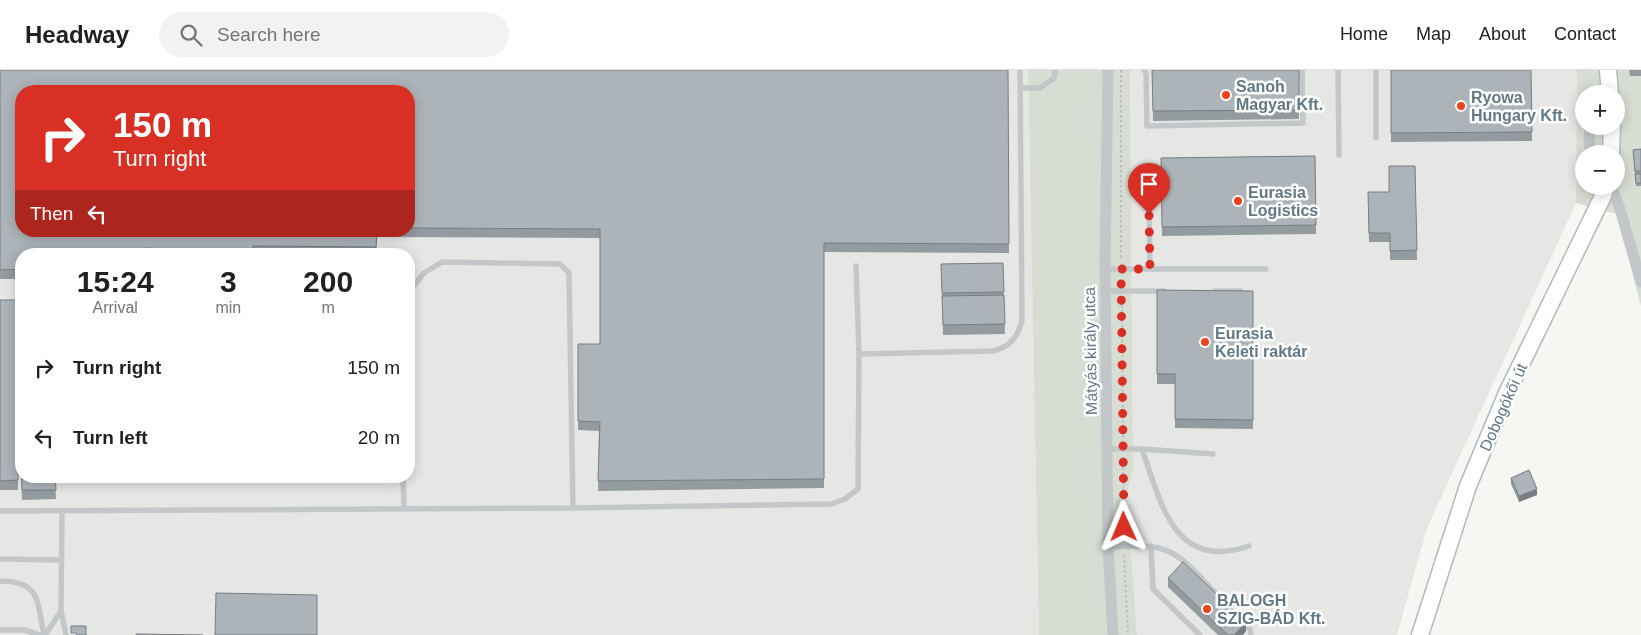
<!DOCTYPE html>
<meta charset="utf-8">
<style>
body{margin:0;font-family:Arial,sans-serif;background:#f2f2f2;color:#202124;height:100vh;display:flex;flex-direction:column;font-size:19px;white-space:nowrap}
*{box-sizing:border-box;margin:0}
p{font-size:16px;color:#757577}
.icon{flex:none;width:28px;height:28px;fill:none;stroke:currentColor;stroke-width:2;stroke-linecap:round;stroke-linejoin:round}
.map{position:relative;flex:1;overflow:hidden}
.panel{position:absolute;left:15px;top:178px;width:400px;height:235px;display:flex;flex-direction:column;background:#fff;border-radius:20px;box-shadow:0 2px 12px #0003}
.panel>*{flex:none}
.hud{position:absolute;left:15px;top:15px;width:400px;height:152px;border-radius:20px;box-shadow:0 2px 12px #0003;background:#d93025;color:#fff;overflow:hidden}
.controls{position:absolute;left:1575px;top:15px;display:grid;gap:10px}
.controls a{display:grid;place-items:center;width:50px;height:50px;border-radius:50%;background:#fff;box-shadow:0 2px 12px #0003;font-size:25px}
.pin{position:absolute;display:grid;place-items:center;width:42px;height:42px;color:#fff;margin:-51px -21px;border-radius:50% 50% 50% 0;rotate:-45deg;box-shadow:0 0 5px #0007}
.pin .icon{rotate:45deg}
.me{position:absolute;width:55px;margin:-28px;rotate:359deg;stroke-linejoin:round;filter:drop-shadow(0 0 4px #0008)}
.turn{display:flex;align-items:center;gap:18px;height:105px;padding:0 15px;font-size:22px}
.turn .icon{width:65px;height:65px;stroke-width:2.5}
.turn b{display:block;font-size:35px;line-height:42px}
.then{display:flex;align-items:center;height:48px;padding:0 15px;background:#0003;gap:10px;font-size:19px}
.eta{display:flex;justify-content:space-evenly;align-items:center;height:85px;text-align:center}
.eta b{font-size:30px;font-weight:700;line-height:35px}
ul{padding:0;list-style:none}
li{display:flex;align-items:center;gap:15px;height:70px;padding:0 15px}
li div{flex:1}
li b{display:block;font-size:19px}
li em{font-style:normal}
header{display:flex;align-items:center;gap:30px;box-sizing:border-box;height:70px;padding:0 25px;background:#fff;border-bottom:1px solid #e0e0e0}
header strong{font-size:24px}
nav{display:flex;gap:28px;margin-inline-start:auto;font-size:18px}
.search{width:350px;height:45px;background:#f2f2f2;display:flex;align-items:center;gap:12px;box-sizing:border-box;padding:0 18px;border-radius:28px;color:#757577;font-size:19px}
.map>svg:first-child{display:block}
.built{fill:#e6e7e5;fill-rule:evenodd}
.green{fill:#d7ddd3;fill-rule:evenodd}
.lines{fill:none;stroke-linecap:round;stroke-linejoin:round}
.secondary-casing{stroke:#b3b9bd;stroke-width:19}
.path{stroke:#bcbfc1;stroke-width:2;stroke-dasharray:2.5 2.5;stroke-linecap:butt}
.service{stroke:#c3c7ca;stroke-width:5.5}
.minor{stroke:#c3c7ca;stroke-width:11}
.secondary{stroke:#fff;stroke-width:16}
.wall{fill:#949b9f;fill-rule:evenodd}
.shaded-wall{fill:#787e82}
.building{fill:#acb4b9;stroke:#787e82}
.route{stroke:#d93025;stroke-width:9;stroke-dasharray:0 16.2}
.poi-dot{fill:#ec431c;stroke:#fff;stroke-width:2}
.labels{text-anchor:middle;stroke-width:5;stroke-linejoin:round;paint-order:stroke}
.poi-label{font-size:16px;font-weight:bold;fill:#637785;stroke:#fff;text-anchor:start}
.street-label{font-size:16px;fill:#637785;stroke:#fff}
</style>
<header>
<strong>Headway</strong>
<div class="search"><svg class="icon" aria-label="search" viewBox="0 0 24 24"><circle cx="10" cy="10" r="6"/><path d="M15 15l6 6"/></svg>Search here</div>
<nav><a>Home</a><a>Map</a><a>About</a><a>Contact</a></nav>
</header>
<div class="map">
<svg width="1641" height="565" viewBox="0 0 1641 565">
<rect width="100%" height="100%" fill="#f6f6f2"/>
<!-- built -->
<path class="built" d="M0 0H1028L1039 565H0ZM21 21H409V161H21ZM21 184H409V406H21Z
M1130 0H1580L1576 133 1427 458 1397 565H1137L1127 425 1133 398Z"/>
<!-- green -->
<path class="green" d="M1028 0H1130L1133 398 1127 425 1137 565H1039Z
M1577 0H1641V236L1617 144 1576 133ZM1584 24H1616V56H1584ZM1584 84H1616V116H1584Z"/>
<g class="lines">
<defs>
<path id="secondary" d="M1608 0 1610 24
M1611 84 1612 56
M1420 565 1468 416 1507 323 1602 128 1606 116"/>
</defs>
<!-- secondary casing -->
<use href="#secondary" class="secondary-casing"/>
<!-- path -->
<path class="path" d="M1121 0V190
M1122 230 1123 370
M1123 387 1124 468
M1124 485 1128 565"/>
<!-- service -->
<path class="service" d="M1144 0 1146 3 1147 56 1303 53 1302 0
M1338 0 1339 85
M1376 0V68
M1020 18H1040L1054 8 1055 0
M1149 125 1150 199
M1105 199H1266
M1106 221H1164
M1215 221H1241
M409 222 424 203 442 192 560 194 569 203 573 438
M0 233H21
M859 284 993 281C1010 277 1018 267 1022 250L1020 0
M1108 379H1142L1213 384
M1142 379C1161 433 1174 502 1249 476
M403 406 404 439
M0 441 573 438 831 434 845 429 858 419 859 284 856 196
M62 441 61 541 66 565
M1151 476 1153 519 1200 565
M1108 477C1124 477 1143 474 1159 478 1184 484 1202 510 1219 527
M0 489 61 490
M0 511C41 511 37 532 44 565
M1241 550 1250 559 1251 565
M0 560H25L40 565
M45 565 61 541"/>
<!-- minor -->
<path class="minor" d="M1108 0 1105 199 1108 477 1113 565
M1590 56 1589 72 1591 84
M1611 116 1620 139 1641 212"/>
<!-- secondary -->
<use href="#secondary" class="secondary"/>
</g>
<!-- wall -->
<path class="wall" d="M0 0H1008L1009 183 824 182V418L598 421 599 361 578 360V274H600V168L377 167 376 184H21V209H0ZM409 21V161H21Z
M1152 0H1299V49L1153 51Z
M1391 0H1531L1532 71 1391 72Z
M1629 0H1641V6H1630Z
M1641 79V116H1636L1633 80Z
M1315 86 1316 164 1162 166 1161 88Z
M1415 96 1417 190H1390V172H1369L1368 122H1389Z
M1003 193 1005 264 943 265 941 194Z
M1157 220 1253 221V359L1175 358V314H1157Z
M0 230H16L18 420H0Z
M21 406H55L56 429 22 430Z
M1511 408 1537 425 1519 432 1511 414Z
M1168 508 1246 561 1243 565H1218L1168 517Z"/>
<!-- shaded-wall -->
<path class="shaded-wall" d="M377 161V167L376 184V177Z
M1537 419V425L1519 432V426Z
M1246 552V561L1243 565H1234Z"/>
<!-- building -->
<path class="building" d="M0 0H1008L1009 174 824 173V409L598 411 600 352 578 351V274H600V159L409 158V21H21V161H377L376 177 253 176V184H152V178L59 182V184H21V199L0 200Z
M1152 0H1299V40L1153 41Z
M1391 0H1531L1532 62 1391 63Z
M1641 79V101H1635L1633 80Z
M1315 86 1316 155 1162 157 1161 88Z
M1389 96H1415L1417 180 1390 181V163H1369L1368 122H1389Z
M1635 104H1641V113H1636Z
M1003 193 1004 222 942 223 941 194Z
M1157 220 1253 221V350L1175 349V304H1157Z
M1004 225 1005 254 943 255 942 226Z
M0 230H16L18 410 0 411Z
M20 331H21V386Z
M1529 400 1537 419 1519 426 1511 408Z
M22 406H55L56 420H22Z
M1183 492 1246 552 1234 565H1228L1168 508Z
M216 523 317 525V565H215Z
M71 556H86V565H77L76 563H71Z
M136 564 203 565H136Z"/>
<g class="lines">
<!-- route -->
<path class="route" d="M1124 457 1121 199H1150L1149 144"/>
</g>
<!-- markers -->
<g class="poi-dot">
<circle cx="1226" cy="25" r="5"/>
<circle cx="1461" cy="36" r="5"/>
<circle cx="1238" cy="131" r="5"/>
<circle cx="1205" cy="272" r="5"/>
<circle cx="1207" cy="539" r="5"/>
</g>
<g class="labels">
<!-- poi labels -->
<g class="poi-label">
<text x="1236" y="22">Sanoh<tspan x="1236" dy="18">Magyar Kft.</tspan></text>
<text x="1471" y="33">Ryowa<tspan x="1471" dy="18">Hungary Kft.</tspan></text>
<text x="1248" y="128">Eurasia<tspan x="1248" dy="18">Logistics</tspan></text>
<text x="1215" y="269">Eurasia<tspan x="1215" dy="18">Keleti raktár</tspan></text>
<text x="1217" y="536">BALOGH<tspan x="1217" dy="18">SZIG-BÁD Kft.</tspan></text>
</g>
<!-- street labels -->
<g class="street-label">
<text transform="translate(1090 281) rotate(-91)" y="6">Mátyás király utca</text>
<text transform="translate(1503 337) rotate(-66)" y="6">Dobogókői út</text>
</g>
</g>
</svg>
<div class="controls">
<a>+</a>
<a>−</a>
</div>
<div class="pin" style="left:1149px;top:144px;background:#d93025"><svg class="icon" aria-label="arrive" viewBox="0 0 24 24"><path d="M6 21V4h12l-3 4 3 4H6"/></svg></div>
<svg class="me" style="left:1124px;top:457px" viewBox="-20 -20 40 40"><path d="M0-17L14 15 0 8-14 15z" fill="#d93025" stroke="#fff" stroke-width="4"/></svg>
<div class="hud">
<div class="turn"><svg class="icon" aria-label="right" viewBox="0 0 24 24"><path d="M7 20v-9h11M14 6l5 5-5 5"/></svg><div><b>150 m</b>Turn right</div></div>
<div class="then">Then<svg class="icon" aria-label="left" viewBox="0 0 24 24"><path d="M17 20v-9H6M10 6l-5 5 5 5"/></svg></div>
</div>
<section class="panel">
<div class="eta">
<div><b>15:24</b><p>Arrival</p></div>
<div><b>3</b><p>min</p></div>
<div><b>200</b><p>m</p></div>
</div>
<ul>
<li><svg class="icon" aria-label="right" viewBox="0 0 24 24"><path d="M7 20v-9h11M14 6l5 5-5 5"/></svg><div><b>Turn right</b></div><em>150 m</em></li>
<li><svg class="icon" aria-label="left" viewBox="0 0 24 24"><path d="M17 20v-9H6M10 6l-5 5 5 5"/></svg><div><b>Turn left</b></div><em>20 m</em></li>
</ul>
</section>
</div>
